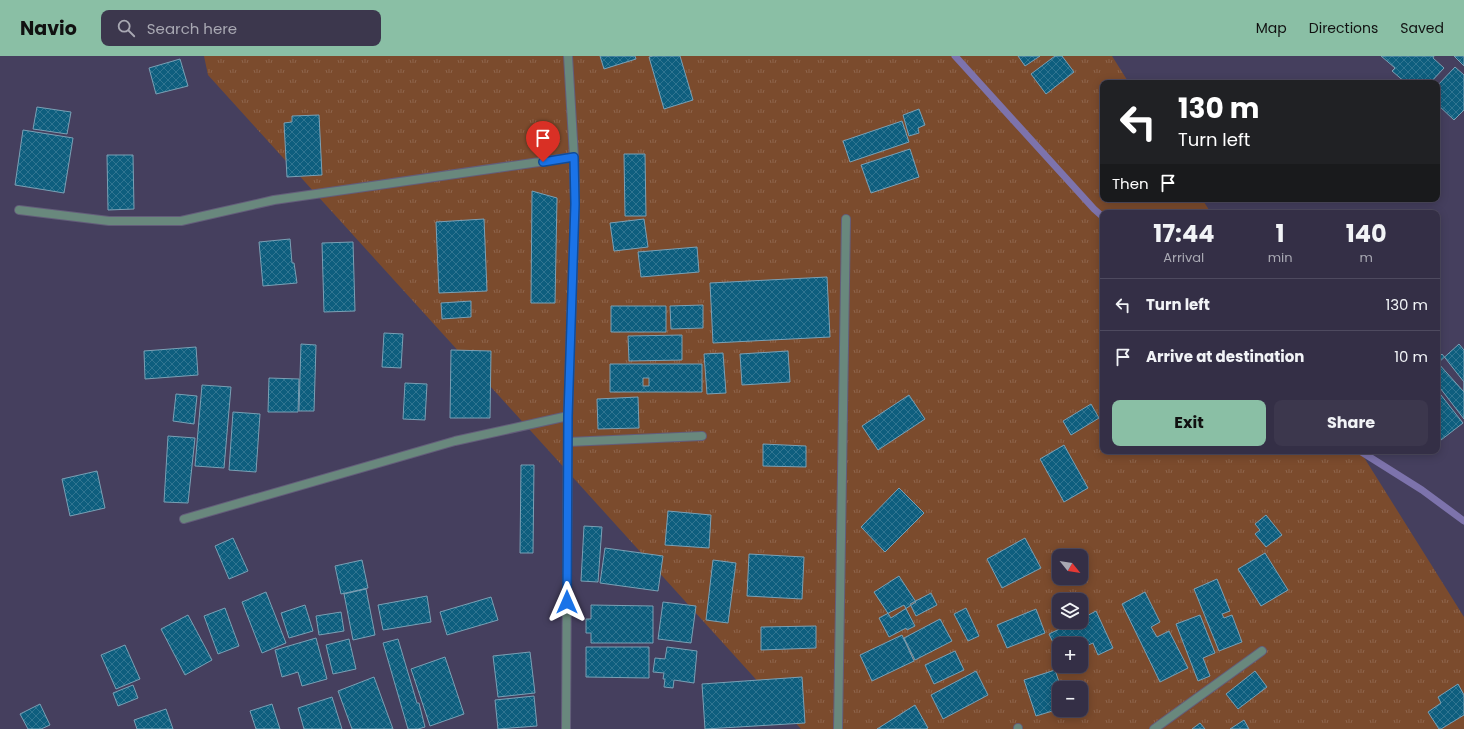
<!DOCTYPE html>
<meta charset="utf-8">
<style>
body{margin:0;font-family:Poppins,sans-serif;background:#3c374d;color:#f1f3f6;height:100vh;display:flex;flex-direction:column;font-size:15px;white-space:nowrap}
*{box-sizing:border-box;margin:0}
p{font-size:13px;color:#a9a9b3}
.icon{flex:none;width:22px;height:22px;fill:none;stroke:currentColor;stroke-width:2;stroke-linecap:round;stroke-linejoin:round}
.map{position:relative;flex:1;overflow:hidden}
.side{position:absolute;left:1100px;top:154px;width:340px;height:244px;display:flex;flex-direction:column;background:#342f46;border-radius:8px;box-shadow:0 2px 10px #0003,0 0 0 1px #4e4a5f}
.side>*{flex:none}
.banner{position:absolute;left:1100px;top:24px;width:340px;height:122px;border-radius:8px;box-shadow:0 2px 10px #0003,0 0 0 1px #4e4a5f;background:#202124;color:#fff;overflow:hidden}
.needle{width:26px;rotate:120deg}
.fabs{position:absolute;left:1052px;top:493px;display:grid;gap:8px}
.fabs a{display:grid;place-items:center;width:36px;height:36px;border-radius:8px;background:#342f46;box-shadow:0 2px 10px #0003,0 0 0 1px #4e4a5f;font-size:20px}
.pin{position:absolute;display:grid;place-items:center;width:34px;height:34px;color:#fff;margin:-41px -17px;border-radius:50% 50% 50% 0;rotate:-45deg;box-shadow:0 0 4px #0007}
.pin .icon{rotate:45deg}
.me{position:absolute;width:44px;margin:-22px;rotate:0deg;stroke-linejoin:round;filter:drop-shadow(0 0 3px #0008)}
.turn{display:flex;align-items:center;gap:14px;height:84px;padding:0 12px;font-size:18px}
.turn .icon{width:52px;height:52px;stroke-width:2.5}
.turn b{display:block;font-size:28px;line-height:34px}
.then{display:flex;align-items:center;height:38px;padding:0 12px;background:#0003;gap:8px;font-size:15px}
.eta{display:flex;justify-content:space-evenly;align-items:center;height:68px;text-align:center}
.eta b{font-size:24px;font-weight:700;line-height:28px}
.action{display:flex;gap:8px;margin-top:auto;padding:8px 12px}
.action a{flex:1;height:46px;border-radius:8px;background:#8abfa5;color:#111;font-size:16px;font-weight:700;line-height:46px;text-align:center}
.action a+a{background:#3c374d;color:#f1f3f6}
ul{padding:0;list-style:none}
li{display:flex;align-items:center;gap:12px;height:52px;padding:0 12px;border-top:1px solid #4e4a5f}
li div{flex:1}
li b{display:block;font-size:15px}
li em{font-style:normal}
header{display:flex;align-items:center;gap:24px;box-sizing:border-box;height:56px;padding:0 20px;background:#8abfa5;color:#111}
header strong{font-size:19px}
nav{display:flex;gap:22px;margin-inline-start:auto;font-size:14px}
.search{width:280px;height:36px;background:#3c374d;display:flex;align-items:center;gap:10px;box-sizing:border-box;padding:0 14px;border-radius:8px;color:#a9a9b3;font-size:15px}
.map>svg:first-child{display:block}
.grass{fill:url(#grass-tufts);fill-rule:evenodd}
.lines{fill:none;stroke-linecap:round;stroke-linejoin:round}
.stream{stroke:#7d73ac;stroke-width:7}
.building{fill:url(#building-cross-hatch);stroke:#7aa0b5;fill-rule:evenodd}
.lane-casing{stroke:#635d7a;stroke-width:10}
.street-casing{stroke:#635d7a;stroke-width:10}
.lane{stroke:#69887d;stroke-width:8}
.street{stroke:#69887d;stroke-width:8}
.route-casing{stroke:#114b97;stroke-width:10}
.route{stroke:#1a73e8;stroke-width:7}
</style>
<header>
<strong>Navio</strong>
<div class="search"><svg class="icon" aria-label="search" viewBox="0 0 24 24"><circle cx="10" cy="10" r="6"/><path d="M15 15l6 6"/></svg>Search here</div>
<nav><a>Map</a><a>Directions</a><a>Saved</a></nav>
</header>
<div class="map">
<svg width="1464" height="673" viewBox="0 0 1464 673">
<defs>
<pattern id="grass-tufts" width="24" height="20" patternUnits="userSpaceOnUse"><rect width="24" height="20" fill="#7b4b2d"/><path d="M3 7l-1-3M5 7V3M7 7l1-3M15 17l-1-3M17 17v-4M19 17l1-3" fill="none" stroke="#8e654c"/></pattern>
<pattern id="building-cross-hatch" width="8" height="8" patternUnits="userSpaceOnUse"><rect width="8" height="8" fill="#0e5e7e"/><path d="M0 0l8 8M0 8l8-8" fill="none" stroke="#317591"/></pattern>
</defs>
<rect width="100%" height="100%" fill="#453f5e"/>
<!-- grass -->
<path class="grass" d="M204 0H1112L1129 27H1103V143H1202L1211 157H1103V395H1360L1464 561V673H801L208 19ZM1059 500H1081V522H1059ZM1059 544H1081V566H1059ZM1059 588H1081V610H1059ZM1059 632H1081V654H1059Z"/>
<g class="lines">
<!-- stream -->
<path class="stream" d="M955 0 1094 153 1103 161
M1360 395 1422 434 1464 465"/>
</g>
<!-- building -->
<path class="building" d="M600 0H635L636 3 604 13Z
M653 0H680L693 44 664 53 649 1Z
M1018 0H1040L1025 10Z
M1055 0H1062L1074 16 1046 38 1031 18Z
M1381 0H1434L1433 2 1444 12 1430 27H1406L1392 15 1395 12Z
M1454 0H1464V10Z
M180 3 188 30 156 38 149 12Z
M1455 11 1464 19V54L1454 64 1437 48V30Z
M37 51 71 56 67 78 33 73Z
M919 53 925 69 918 72 919 77 909 80 903 59Z
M319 59 322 119 287 121 284 67 292 66V60Z
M902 65 909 86 850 106 843 85Z
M23 74 73 82 64 137 15 129Z
M910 93 919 121 871 137 861 109Z
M624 98H645L646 160H625Z
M107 99H133L134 153 108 154Z
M532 135 557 142 555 247H531Z
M484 163 487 235 439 237 436 166Z
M644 163 648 191 614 195 610 167Z
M290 183 292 207H294L297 227 263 230 259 186Z
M353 186 355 255 324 256 322 187Z
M697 191 699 216 641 221 638 196Z
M827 221 830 281 713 287 710 227Z
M471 245V261L442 263 441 247Z
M703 249V272L671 273 670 250Z
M611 250H666V276H611Z
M384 277 403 278 401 312 382 311Z
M682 279V304L629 305 628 280Z
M301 288 316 289 314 355H299Z
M1459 288 1464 294V336L1438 307Z
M196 291 198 319 145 323 144 295Z
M451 294 491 295 490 362H450Z
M788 295 790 326 742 329 740 298Z
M723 297 726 337 707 338 704 298Z
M1442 298 1464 326V363L1437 328V303Z
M610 308H702V336H610ZM643 322H649V330H643Z
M269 322 299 323 298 356H268Z
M405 327 427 328 425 364 403 363Z
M202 329 231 331 224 412 195 410Z
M1437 334 1463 367 1441 384 1437 379Z
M176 338 197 340 194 368 173 365Z
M909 339 925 363 878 394 862 370Z
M638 341 639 372 598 373 597 343Z
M1091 348 1099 362 1071 379 1063 365Z
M233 356 260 358 256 416 229 414Z
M168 380 195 382 188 447 164 446Z
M763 388 806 390V411L763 410Z
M1064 389 1088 432 1064 446 1040 403Z
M521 409H534L533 497H520Z
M97 415 105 452 70 460 62 423Z
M899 432 924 457 885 496 861 471Z
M668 455 711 459 709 492 665 489Z
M1266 459 1282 479 1266 491 1255 478 1260 474 1255 468Z
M584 470 602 471 598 526 581 525Z
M233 482 248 515 229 523 215 490Z
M1025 482 1041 512 1002 532 987 503Z
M605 492 663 500 658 535 600 527Z
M1265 497 1288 534 1261 550 1238 513Z
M749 498 804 501 802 543 747 540Z
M362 504 368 532 341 538 335 510Z
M713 504 736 507 728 567 706 564Z
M899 520 916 546 891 562 874 536Z
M1217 523 1230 555 1222 558 1224 562 1232 559 1242 586 1219 595 1194 533Z
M366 533 375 579 353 584 344 538Z
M266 536 286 587 262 597 242 546Z
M1145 536 1160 566 1151 571 1157 581 1169 575 1188 612 1160 626 1122 548Z
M931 537 937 549 916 560 910 548Z
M427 540 431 566 383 574 378 549Z
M491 541 498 564 447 579 440 556Z
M663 546 696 550 691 587 658 583Z
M305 549 313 575 289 582 281 557Z
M591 549 653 550V587H591V577H586V563H591Z
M904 549 915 570 907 574 906 572 889 581 879 562Z
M225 552 239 590 218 598 204 560Z
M966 552 979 580 968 585 954 558Z
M1036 553 1045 577 1007 592 997 569Z
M1096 555 1113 592 1098 599 1093 587 1081 592V588H1059V599L1049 578 1074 566H1081V563Z
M341 556 344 575 319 579 316 560Z
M188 559 212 604 185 619 161 573Z
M1200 559 1215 597 1203 602 1210 620 1198 625 1176 568Z
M940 563 952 585 915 604 904 582Z
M816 570V592L761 594V571Z
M902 579 914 605 872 625 860 599Z
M316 582 327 623 302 630 298 616 282 621 275 594Z
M349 583 356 613 333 618 326 589Z
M398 583 417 647H419L425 671 418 673H408L383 587Z
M125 589 140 623 116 633 101 599Z
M586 591H649V622L586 621Z
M667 591 697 595 694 627 674 624 673 632 664 631 665 623H663L664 617 653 616 655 602 665 603Z
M955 595 964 614 934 628 925 609Z
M530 596 535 637 498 641 493 600Z
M445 601 464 658 430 670 411 613Z
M1055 614 1061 632H1059V653L1036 660 1024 624Z
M976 615 988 639 943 663 931 639Z
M1255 615 1267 631 1238 653 1226 638Z
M374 621 393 673H352L338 635Z
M802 621 805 667 705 673 702 628Z
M1458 628 1464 639V659L1441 673H1439L1428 656 1441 647 1438 641Z
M133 629 138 642 118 650 113 637Z
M534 640 537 670 498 673 495 644Z
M332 641 342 673H304L298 652Z
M40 648 50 669 41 673H28L20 658Z
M272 648 280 673H256L250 655Z
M915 649 928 672 926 673H877Z
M166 653 173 673H137L134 664Z
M1244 664 1249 673H1230Z
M1200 667 1205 673H1192Z"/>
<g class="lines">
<defs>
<path id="lane" d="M568 386 702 380"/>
<path id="street" d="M19 154 109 165H181L274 144 574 101
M184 463 455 385 568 360
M1018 672V673
M566 673 568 360 575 148 574 101 568 0
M838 673 846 163
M1154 673 1262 595"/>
</defs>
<!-- lane casing -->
<use href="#lane" class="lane-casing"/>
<!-- street casing -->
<use href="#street" class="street-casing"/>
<!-- lane -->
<use href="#lane" class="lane"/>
<!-- street -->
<use href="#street" class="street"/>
</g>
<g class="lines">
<defs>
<path id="route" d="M543 106 574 101 575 148 568 360 567 546"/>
</defs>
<!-- route casing -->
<use href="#route" class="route-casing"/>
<!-- route -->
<use href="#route" class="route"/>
</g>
</svg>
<div class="fabs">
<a><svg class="needle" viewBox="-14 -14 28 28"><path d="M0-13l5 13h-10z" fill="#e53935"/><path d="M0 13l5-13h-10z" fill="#a9a9b3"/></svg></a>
<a><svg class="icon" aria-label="layers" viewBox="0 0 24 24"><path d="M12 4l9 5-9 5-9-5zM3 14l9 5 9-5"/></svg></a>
<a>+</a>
<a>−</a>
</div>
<div class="pin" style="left:543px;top:106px;background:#d93025"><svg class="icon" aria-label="arrive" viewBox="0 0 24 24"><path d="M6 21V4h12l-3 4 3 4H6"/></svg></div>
<svg class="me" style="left:567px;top:546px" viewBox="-20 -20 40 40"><path d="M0-17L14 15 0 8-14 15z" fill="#1a73e8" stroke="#fff" stroke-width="4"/></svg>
<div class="banner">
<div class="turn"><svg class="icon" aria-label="left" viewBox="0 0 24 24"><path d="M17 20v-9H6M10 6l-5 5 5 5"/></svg><div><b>130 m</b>Turn left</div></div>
<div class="then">Then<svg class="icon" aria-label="arrive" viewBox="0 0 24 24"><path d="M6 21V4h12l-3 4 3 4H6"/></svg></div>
</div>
<section class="side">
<div class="eta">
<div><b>17:44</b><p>Arrival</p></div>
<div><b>1</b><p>min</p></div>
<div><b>140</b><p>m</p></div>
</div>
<ul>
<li><svg class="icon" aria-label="left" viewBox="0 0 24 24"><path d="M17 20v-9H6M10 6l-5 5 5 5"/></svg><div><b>Turn left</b></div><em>130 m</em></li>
<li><svg class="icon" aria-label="arrive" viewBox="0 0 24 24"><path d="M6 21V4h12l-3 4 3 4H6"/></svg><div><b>Arrive at destination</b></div><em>10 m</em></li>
</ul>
<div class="action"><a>Exit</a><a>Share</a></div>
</section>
</div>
